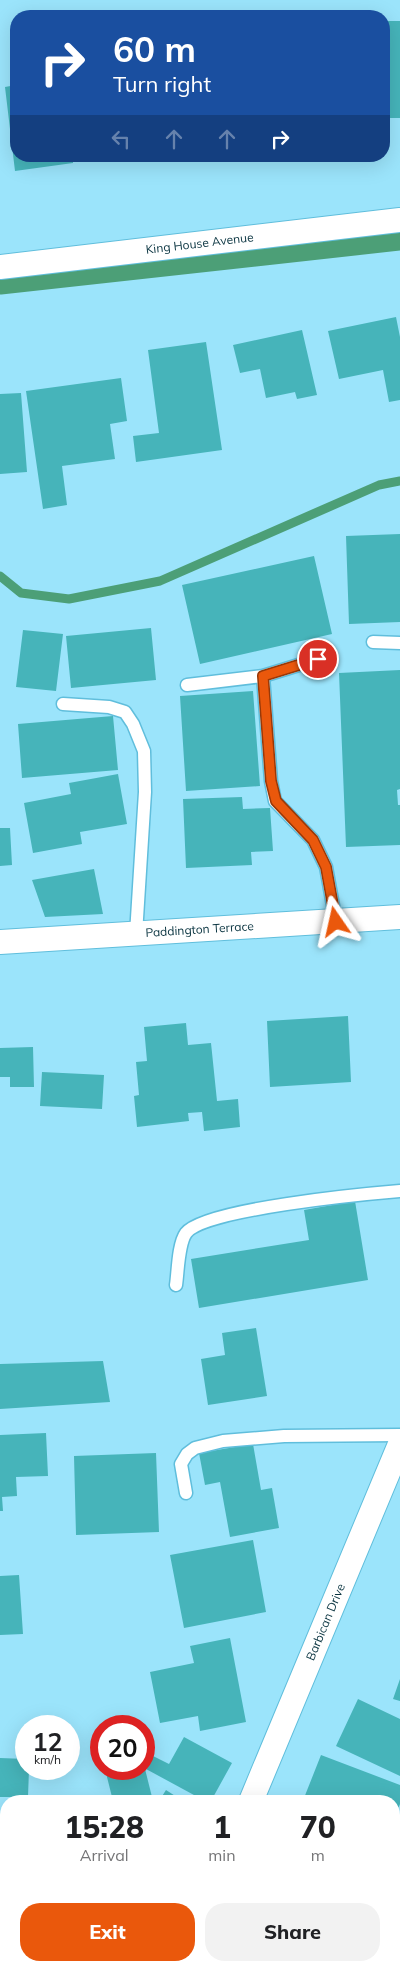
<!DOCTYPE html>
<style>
body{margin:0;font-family:Mulish,sans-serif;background:#f2f2f2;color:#202124;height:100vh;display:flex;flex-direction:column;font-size:19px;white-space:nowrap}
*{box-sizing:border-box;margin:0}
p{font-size:16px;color:#757577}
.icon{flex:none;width:28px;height:28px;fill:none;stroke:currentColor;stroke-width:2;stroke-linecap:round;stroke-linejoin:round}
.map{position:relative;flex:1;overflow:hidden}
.details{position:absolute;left:0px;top:1795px;width:400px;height:176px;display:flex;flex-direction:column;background:#fff;border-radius:20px 20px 0 0;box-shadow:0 5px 20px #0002}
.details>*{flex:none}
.hud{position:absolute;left:10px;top:10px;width:380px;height:152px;border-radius:20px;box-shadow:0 5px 20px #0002;background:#1a4fa0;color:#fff;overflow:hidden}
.speed{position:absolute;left:15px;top:1715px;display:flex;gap:10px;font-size:25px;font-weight:700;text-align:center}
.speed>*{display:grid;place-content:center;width:65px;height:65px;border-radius:50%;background:#fff;box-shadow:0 5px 20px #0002;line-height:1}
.speed small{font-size:12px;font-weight:400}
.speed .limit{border:8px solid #d22;background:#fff;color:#111}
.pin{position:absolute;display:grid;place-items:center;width:42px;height:42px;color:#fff;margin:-21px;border:2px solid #fff;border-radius:50%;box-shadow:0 1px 5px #0007}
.me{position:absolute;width:55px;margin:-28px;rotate:349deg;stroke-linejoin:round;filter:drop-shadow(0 0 4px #0008)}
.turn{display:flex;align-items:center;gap:18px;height:105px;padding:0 20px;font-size:22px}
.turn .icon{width:65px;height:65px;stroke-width:2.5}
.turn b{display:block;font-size:35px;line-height:42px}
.lanes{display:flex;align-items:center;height:48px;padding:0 20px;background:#0003;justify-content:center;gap:25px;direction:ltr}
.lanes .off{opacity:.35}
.eta{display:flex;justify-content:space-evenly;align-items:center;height:85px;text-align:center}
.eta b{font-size:30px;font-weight:800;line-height:35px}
.primary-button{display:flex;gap:10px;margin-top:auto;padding:10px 20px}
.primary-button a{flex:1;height:58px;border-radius:20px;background:#ea580c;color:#fff;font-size:20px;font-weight:800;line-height:58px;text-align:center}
.primary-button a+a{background:#f2f2f2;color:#202124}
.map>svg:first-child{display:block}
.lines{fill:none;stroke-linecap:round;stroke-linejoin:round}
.stream{stroke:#4c9f77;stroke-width:9}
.canal{stroke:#4c9f77;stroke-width:29}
.building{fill:#46b4ba}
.service-casing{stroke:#60bedc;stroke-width:15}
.minor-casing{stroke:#60bedc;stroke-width:26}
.service{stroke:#fff;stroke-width:12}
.minor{stroke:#fff;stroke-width:24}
.route-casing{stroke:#983908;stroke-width:12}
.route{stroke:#ea580c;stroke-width:9}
.labels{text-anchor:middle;stroke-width:4.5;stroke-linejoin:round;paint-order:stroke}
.street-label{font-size:12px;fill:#0a3440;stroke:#f1f9fc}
</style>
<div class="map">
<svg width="400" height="1971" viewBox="0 0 400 1971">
<rect width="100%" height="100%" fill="#9be4fb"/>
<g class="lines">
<!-- stream -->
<path class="stream" d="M0 576 21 593 69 599 160 581 379 485 400 481"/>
<!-- canal -->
<path class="canal" d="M0 280 400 236"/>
</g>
<!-- building -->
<path class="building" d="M384 21H400V118H387Z
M16 85V156H73V163L15 171 5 87Z
M105 156H136V157L105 162Z
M290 156H318V158L290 160Z
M396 317 400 337V400L389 402 383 370 339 379 328 331Z
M302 330 317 395 297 399 295 392 266 398 260 369 240 373 233 345Z
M206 342 222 450 136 462 133 436 159 433 148 350Z
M121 378 127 421 110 424 115 459 62 466 67 505 43 509 26 391Z
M21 393 27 472 0 474V394Z
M400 534V622L349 624 346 536Z
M314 556 332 634 200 664 182 585Z
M151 628 156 680 71 688 66 636Z
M23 630 63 634 56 691 16 687Z
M400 670V789L397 790 398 805H400V845L346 847 339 673Z
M253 691 260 786 186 791 180 696Z
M113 716 118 770 22 778 18 724Z
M118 774 127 824 80 832 82 844 33 853 24 803 71 794 69 783Z
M242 797 243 809 270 808 273 851 251 852 252 865 186 868 183 799Z
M0 828H10L12 865 0 866Z
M94 869 103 914 45 917 32 880Z
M348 1016 351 1082 270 1087 267 1021Z
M186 1023 188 1045 211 1043 217 1101 238 1099 240 1127 204 1131 202 1112 188 1113 189 1121 137 1127 134 1096 139 1095 136 1062 147 1061 144 1027Z
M33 1047 34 1087H10V1077H0V1048Z
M42 1072 104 1075 102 1109 40 1106Z
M355 1201 368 1280 199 1308 191 1259 309 1240 304 1210Z
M256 1328 267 1396 208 1405 201 1359 225 1355 222 1333Z
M103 1361 110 1402 0 1409V1364Z
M46 1433 48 1476 16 1477 17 1496 2 1497 3 1511H0V1435Z
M253 1444 261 1490 272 1488 279 1528 230 1537 220 1482 205 1485 199 1453Z
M156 1453 159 1532 76 1535 74 1456Z
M253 1540 266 1612 184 1628 170 1555Z
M19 1575 23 1634 0 1635V1576Z
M230 1638 246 1722 200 1731 198 1716 160 1723 150 1672 194 1663 190 1646Z
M400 1679V1701L393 1699Z
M358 1699 400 1719V1776L336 1746Z
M184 1737 232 1763 211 1801H205L146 1769 153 1756 169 1764Z
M321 1755 400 1785V1804L394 1819V1801H312L304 1798Z
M0 1758 26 1759V1769H29L28 1797H0Z
M105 1769H145L153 1801H113Z
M166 1790 183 1801H159Z
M394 1940 400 1943V1971H356L351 1968 353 1965H394Z
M6 1945V1965H71L80 1971H7L0 1966V1954Z
M267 1965H322L319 1971H278Z"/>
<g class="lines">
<defs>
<path id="service" d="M373 642 400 643
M263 676 271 781 275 801 313 840 326 867 336 922
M187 685 263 676 318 659
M63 704 109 707 125 712 133 724 144 751 145 792 136 934
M176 1285C178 1272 178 1244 186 1233 204 1209 364 1194 400 1191
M186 1493 181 1464 187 1454 195 1448 223 1441 284 1436 400 1435"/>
<g id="minor">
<path id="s1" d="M0 267 400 220"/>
<path id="s2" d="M0 942 400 917"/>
<path id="s3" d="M251 1801 400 1444"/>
<path d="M167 1971 170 1965"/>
</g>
</defs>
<!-- service casing -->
<use href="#service" class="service-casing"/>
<!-- minor casing -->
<use href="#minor" class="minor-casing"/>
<!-- service -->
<use href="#service" class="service"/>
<!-- minor -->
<use href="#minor" class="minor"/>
</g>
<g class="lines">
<defs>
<path id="route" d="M318 659 263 676 271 781 276 801 313 840 326 867 336 922"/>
</defs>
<!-- route casing -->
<use href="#route" class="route-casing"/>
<!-- route -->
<use href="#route" class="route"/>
</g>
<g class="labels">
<!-- street labels -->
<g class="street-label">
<text dy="4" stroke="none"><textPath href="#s1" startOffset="201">King House Avenue</textPath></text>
<text dy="4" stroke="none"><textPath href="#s2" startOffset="200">Paddington Terrace</textPath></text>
<text dy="4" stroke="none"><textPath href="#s3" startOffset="194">Barbican Drive</textPath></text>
</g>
</g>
</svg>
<div class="speed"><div>12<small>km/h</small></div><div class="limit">20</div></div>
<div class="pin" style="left:318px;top:659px;background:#d93025"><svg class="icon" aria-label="arrive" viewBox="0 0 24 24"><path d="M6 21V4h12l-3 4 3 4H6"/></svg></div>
<svg class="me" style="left:336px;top:922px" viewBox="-20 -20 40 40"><path d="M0-17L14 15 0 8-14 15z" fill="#ea580c" stroke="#fff" stroke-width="4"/></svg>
<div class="hud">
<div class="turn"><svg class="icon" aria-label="right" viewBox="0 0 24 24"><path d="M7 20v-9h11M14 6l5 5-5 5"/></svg><div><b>60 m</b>Turn right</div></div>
<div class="lanes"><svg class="icon off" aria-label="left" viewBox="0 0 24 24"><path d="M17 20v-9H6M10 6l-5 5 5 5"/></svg><svg class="icon off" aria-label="ahead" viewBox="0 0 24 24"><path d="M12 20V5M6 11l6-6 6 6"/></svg><svg class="icon off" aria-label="ahead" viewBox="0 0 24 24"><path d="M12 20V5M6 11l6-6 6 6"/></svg><svg class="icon" aria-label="right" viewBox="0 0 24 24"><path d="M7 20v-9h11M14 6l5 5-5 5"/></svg></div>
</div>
<section class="details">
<div class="eta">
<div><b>15:28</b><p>Arrival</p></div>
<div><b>1</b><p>min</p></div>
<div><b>70</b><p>m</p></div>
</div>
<div class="primary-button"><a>Exit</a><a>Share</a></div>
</section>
</div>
